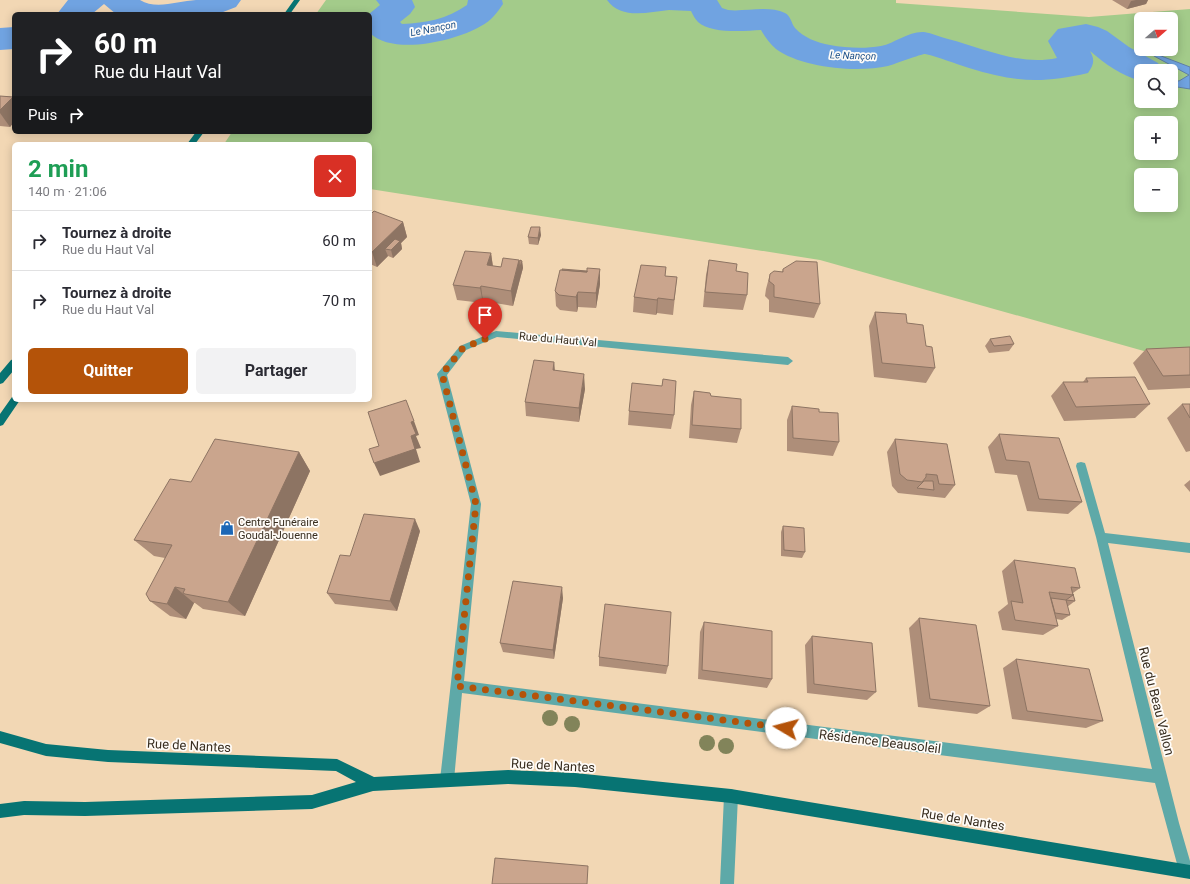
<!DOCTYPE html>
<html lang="fr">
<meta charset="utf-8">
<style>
body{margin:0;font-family:Roboto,sans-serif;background:#f2f2f3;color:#2b2b33;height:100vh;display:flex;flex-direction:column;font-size:15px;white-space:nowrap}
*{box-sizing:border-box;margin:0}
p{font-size:13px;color:#7c7c81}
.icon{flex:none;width:22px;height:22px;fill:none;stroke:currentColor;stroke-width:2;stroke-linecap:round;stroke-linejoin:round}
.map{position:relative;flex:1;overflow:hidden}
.drawer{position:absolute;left:12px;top:142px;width:360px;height:260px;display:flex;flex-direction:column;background:#fff;border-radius:6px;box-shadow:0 2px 10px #0003}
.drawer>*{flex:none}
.banner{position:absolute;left:12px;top:12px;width:360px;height:122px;border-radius:6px;box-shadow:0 2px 10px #0003;background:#202124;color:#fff;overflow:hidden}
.needle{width:26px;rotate:70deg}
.tools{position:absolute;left:1134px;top:12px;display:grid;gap:8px}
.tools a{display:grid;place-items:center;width:44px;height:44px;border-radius:6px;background:#fff;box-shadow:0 2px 10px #0003;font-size:20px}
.pin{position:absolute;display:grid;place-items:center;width:34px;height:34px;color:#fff;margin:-41px -17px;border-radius:50% 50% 50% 0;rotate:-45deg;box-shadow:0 0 4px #0007}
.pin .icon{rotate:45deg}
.me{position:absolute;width:44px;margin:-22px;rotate:278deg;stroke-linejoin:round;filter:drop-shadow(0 0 3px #0008)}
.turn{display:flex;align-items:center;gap:14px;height:84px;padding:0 16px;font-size:18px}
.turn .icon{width:52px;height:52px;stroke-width:2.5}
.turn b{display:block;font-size:28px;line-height:34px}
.then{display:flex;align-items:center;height:38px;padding:0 16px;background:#0003;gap:8px;font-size:15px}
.round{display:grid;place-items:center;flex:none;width:42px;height:42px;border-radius:6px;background:#f2f2f3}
.headline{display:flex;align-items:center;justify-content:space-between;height:68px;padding:0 16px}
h1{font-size:24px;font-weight:700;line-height:30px;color:#1e9e55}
.button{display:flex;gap:8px;margin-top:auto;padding:8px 16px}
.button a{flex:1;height:46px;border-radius:6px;background:#b45309;color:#fff;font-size:16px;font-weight:700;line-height:46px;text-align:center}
.button a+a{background:#f2f2f3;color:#2b2b33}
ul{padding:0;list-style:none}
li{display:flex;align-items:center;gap:12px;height:60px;padding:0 16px;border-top:1px solid #e1e1e2}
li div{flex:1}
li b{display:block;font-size:15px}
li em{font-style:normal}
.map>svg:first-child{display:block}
.green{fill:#a3cb8a;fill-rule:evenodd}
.water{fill:#70a3e1;stroke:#6080a7}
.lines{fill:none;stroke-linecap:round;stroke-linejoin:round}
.river{fill:#70a3e1;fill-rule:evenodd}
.minor{fill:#5ea9a8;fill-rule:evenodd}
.major{fill:#077473;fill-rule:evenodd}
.tree{fill:#82845a}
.wall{fill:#ae8e79}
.shaded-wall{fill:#8d7463}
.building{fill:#caa58d;stroke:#8d7463}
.route{stroke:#b45309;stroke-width:7;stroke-dasharray:0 12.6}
.labels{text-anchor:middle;stroke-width:3.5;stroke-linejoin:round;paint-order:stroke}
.far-water-label{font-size:10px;font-style:italic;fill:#1b4e87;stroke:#fffcf8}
.street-label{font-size:11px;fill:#392e20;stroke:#fffcf8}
.poi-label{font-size:11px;fill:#392e20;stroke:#fffcf8;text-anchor:start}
.near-street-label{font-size:13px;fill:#392e20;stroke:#fffcf8}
</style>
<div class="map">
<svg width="1190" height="884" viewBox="0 0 1190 884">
<rect width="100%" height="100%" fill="#f2d7b4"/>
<!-- green -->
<path class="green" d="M326 0H896V3L1089 17 1190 9V364L820 260 370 189V144H224L232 132H370V14H316ZM1141 19H1171V49H1141ZM1141 71H1171V101H1141ZM1141 123H1171V153H1141ZM1141 175H1171V205H1141Z"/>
<!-- water -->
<path class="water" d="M484 0H491L490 8C478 26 435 34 415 36L414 32C434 28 480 23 484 0Z
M617 0H624L630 3 650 0 701 1 707 14 736 21 770 17 775 24V31L788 43 809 50 827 54 861 55 887 53 912 41 927 42 977 60 1024 70 1065 64 1072 62 1061 37 1062 32H1086L1117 57 1144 71H1141V75C1132 71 1121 67 1113 61 1094 48 1089 28 1063 37L1084 57 1086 63 1048 71 1021 74 1000 67 970 64 915 44 905 56 900 58 872 61 814 60 782 51 766 29 765 21 731 26 698 15 695 3 663 2 633 7Z
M1146 49H1151L1156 54 1190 67V89L1171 86V80L1179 81 1189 75 1154 56Z"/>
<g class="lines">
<!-- river -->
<path class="river" d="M68 0H140C156 10 178 1 196 0 211 0 226 0 241 0L236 7 218 14H116L104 4 92 14H57Z
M376 0H412L415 7 410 14 400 22 402 24C426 23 447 19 467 5L468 0H502L503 4C497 13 491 21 481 26 456 41 393 56 370 33L369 14 380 5Z
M607 0H717L722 8 728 10C745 12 768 5 785 13 791 16 791 23 795 28 803 37 817 43 830 45 846 48 865 49 881 46 895 43 909 31 924 32 932 33 940 37 948 39 983 48 1019 66 1057 58L1048 41 1058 29 1086 24 1098 27 1107 31 1129 47 1158 63 1163 71H1141V81C1122 76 1105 64 1090 51 1095 60 1094 64 1088 73 1041 84 1015 82 969 68 955 64 940 57 925 54 921 54 895 64 888 66 857 73 802 68 776 49 770 44 765 37 761 30 744 31 711 34 698 22 695 19 693 15 691 11 683 11 676 10 669 10 648 12 621 20 607 0Z
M14 27V49L0 50V28Z"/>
<!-- minor -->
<path class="minor" d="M496 331 788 357 793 361 788 365 497 337 466 350 447 375 481 504 464 681 1152 769 1096 537 1076 466 1077 463 1081 462 1085 463 1086 466 1105 533 1190 543V553L1108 543 1179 823 1190 861V876L1186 878 1181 876 1179 871 1155 783 462 693 454 780 452 785 447 787 442 785 440 780 471 504 437 374 460 346Z
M731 789 736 791 738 796 734 884H720L724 796 726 791Z"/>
<!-- major -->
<path class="major" d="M294 0H300L290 14H284Z
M196 132H204L195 144H187Z
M14 359V370L3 383 0 384V373L11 360Z
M12 397H14V400H20L3 425 0 426V414Z
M0 731 46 744 108 750 337 759 374 777 508 770 575 773 731 789 1190 865V879L731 803 575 787 508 784 373 791 312 809 85 816 24 815 0 818V804L24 801 85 802 312 795 356 782 336 771 108 762 46 756 0 743Z"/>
</g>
<!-- trees -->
<g class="tree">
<circle cx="550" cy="718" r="8"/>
<circle cx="572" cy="724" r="8"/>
<circle cx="707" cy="743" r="8"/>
<circle cx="726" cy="746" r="8"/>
</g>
<!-- wall -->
<path class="wall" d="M1112 0H1148L1146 4 1127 9Z
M0 96 13 97 14 98V122L10 127 0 126Z
M370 215 403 222 407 237 401 243 402 249 393 258 388 256 377 267 370 264Z
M541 235 538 245 529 244 528 237Z
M491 253 493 266 501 267 520 260 522 261 523 268 513 306 483 301V303L457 300 453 285Z
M709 260 736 271 747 295 743 310 703 307 706 275Z
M666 267 665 276 677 277 673 315 657 313 656 315 633 312 634 297Z
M783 269 820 304 814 318 769 312V300L765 296 766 289 770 274 782 272Z
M600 284 596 308 578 307 577 312 560 310 556 306 555 291Z
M875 312 907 323 935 368 926 383 874 377 869 326Z
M990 339 1014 344 1009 351 989 353 985 346Z
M1190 347V388L1148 390 1133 363 1146 349Z
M554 362 555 371 585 389 579 422 526 416 525 402Z
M1086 378 1150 404 1135 418 1064 421 1051 396 1063 382H1083Z
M663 379 674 415 671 429 628 425 629 411 662 386Z
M694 391 711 396 741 429 737 443 689 438 691 405Z
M1182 404H1190V451L1186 452 1167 418Z
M792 406 819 412 839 442 833 456 787 451V420Z
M999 434 1082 502 1068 514 1027 511 1017 475 995 473 988 447Z
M895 439 955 485 945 498 898 493 892 486 887 452Z
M299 452 310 471 245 616 203 609 195 603H194L186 619 170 616 150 601 165 558 154 556 134 540 191 482Z
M1190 480V492L1184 485Z
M783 526 805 552 802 558 781 556V532Z
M420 531 397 611 335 604 327 593Z
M1014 560 1080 588 1073 593 1075 601 1067 607 1070 615 1062 620 1056 619 1058 626 1043 635 1002 630 998 612 1008 604 1002 571Z
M563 598 554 659 503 652 500 643Z
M919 618 990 706 977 714 918 707 909 628Z
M704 622 772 679 767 688 698 679 700 632Z
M812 636 876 692 867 700 807 693 805 645Z
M599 657 668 666 666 674 599 666Z
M1016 659 1103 721 1086 728 1012 719 1003 668Z"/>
<!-- shaded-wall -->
<path class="shaded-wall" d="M1136 0H1148L1146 4 1127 9 1131 1Z
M13 97 14 98V122L10 127 0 113V110Z
M403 222 407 237 401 243 402 249 393 258 391 250 385 249 388 256 377 267 372 252Z
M540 227 541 235 538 245V238Z
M491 253 493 268 487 265Z
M519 260 521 275 513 306 511 291Z
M522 261 523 268 521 275 520 267Z
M600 269V284L596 308V293Z
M481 286 483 301V303L480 288Z
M578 292V307L577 312 576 297Z
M658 298 657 313 656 315 657 300Z
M554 362 555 376 553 370Z
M584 374 585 389 579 422V408Z
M414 421 419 435 416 436 421 448 416 449 420 462 380 476 374 463 411 436V422Z
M299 452 310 471 245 616 228 602Z
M415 519 420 531 397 611 390 601Z
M175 587 194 603 186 619 167 604Z
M562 587 563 598 554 659 553 650Z"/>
<!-- building -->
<path class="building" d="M0 96 13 97 0 110Z
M374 211 403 222 372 252 370 251V215Z
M531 227H540L538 238 528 237Z
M395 239 400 241 391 250 385 249Z
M465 251 491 253 487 265 501 267 503 258 519 260 511 291 481 286 480 288 453 285Z
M520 260 522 261 520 267Z
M709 260 737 264 736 271 748 273 747 295 705 292Z
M796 261 817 262 820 304 774 297V285L769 281 770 274 774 271 783 272V269Z
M641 265 666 267 665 276 677 277 674 300 658 298 657 300 634 297Z
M587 268 600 269 596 293 578 292 576 297 559 295 555 291 560 270 587 272Z
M562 269 587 271V272L562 270Z
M875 312 906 314 907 323 923 325 926 346 932 347 935 368 882 363Z
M1010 336 1014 344 994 346 990 339Z
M1190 347V375L1163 376 1146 349Z
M534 360 554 362 553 370 584 374 579 408 525 402Z
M1135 377 1150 404 1076 407 1063 382H1088L1086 378Z
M663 379 676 381 674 415 629 411 632 383 662 386Z
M694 391 710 393 711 396 741 399V429L692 425Z
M406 400 414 421 411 422 416 434 411 436 415 449 374 463 369 449 379 446 368 412Z
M1182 404H1190V418Z
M792 406 819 409V412L838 413 839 442 793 438Z
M999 434 1059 438 1082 502 1039 499 1029 462 1006 460Z
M215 439 299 452 228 602 185 594 183 593 185 589 175 587 167 604 150 601 146 594 172 545 134 540 170 479 191 482Z
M895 439 947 444 955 485 939 484 937 475 926 474V477L922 482 907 480 900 474Z
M924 481H933L934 490 917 488Z
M364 514 415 519 390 601 327 593 340 555 350 556Z
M783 526 804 528 805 552 784 550Z
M1014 560 1075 568 1080 588 1071 587 1073 595 1049 592 1058 626 1015 620 1011 601 1023 603Z
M513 581 562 587 553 650 500 643Z
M1073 594 1075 601 1066 600 1073 595Z
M1051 598 1066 600 1070 615 1055 613Z
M605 604 671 612 668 666 599 657Z
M919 618 976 625 990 706 930 699Z
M704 622 772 631V679L702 670Z
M812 636 872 643 876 692 814 684Z
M1016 659 1089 669 1103 721 1027 711Z
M495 858 588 866 587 884H492Z"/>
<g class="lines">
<!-- route -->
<path class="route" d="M485 339 463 348 442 374 476 504 457 686 786 728"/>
</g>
<!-- icons -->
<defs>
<symbol id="shop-bare" viewBox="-9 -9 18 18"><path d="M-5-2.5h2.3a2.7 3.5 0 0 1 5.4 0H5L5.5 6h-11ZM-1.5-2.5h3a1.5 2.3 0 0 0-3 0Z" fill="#1c67b6" stroke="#fffcf8" stroke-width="2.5" paint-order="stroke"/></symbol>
</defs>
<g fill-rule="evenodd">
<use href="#shop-bare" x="217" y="518" width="20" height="20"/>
</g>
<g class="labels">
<!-- far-water labels -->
<g class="far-water-label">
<text transform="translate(433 28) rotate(-11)" y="4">Le Nançon</text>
<text transform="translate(853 55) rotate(2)" y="4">Le Nançon</text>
</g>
<!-- street labels -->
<g class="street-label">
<text transform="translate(558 339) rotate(5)" y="4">Rue du Haut Val</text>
</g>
<!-- poi labels -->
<g class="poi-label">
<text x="238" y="526">Centre Funéraire<tspan x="238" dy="13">Goudal-Jouenne</tspan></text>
</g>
<!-- near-street labels -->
<g class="near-street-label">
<text transform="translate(1157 701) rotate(76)" y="5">Rue du Beau Vallon</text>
<text transform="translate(880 741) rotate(7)" y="5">Résidence Beausoleil</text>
<text transform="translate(189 745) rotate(3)" y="5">Rue de Nantes</text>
<text transform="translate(553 765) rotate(3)" y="5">Rue de Nantes</text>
<text transform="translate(963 819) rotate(9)" y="5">Rue de Nantes</text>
</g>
</g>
</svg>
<div class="tools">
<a><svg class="needle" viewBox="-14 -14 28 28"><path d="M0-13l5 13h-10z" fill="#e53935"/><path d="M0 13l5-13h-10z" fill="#7c7c81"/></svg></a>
<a><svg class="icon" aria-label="search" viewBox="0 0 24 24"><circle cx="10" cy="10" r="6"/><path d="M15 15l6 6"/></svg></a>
<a>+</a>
<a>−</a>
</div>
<div class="pin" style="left:485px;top:339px;background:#d93025"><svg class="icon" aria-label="arrive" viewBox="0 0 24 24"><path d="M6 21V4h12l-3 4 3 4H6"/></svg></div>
<svg class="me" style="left:786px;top:728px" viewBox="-20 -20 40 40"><circle r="19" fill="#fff"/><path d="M0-13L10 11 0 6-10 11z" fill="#b45309"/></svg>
<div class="banner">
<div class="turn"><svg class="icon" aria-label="right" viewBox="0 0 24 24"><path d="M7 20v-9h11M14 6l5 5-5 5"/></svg><div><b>60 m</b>Rue du Haut Val</div></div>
<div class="then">Puis<svg class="icon" aria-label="right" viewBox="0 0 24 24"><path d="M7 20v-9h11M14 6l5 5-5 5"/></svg></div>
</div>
<section class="drawer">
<div class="headline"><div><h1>2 min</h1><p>140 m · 21:06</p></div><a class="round" style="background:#d93025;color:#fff"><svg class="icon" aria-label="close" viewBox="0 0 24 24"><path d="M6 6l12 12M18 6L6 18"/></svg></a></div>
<ul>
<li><svg class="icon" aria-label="right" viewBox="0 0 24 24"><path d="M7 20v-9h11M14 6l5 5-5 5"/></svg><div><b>Tournez à droite</b><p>Rue du Haut Val</p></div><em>60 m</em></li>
<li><svg class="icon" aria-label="right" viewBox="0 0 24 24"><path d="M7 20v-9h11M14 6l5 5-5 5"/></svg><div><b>Tournez à droite</b><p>Rue du Haut Val</p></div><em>70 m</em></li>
</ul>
<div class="button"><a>Quitter</a><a>Partager</a></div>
</section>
</div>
